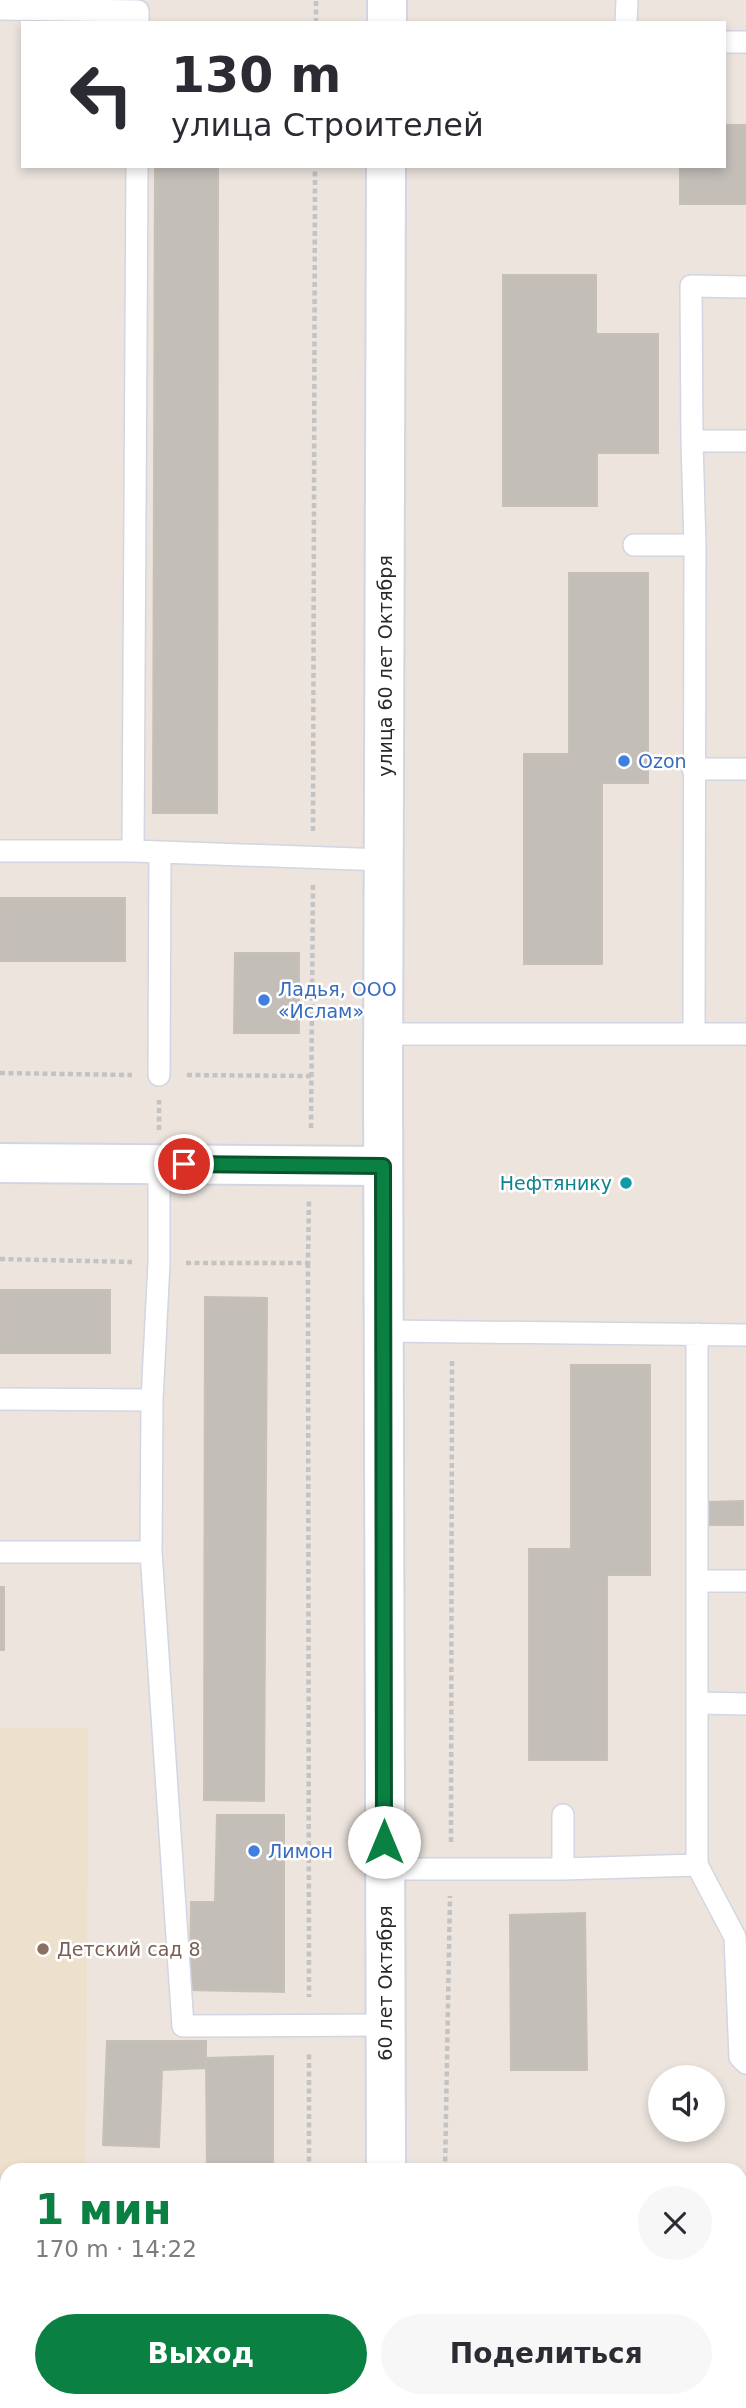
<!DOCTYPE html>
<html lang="ru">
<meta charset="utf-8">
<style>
body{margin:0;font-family:"DejaVu Sans",sans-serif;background:#f7f7f7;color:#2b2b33;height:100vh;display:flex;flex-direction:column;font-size:26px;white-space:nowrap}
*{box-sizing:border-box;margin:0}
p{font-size:23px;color:#7c7c81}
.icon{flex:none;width:38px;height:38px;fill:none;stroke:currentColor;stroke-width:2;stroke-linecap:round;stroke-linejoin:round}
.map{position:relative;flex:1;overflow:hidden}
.details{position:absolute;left:0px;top:2163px;width:747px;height:245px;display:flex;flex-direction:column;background:#fff;border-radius:21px 21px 0 0;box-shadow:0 4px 10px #0003}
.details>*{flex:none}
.guide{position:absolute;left:21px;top:21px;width:705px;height:147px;border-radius:0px;box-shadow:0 4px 10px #0003;background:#fff;color:#2b2b33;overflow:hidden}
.buttons{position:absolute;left:648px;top:2065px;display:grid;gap:14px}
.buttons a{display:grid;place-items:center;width:77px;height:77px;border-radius:50%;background:#fff;box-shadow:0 4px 10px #0003;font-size:35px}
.pin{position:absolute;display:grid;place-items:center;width:60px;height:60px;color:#fff;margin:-30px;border:4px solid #fff;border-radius:50%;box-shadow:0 2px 7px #0007}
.me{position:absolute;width:77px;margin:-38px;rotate:0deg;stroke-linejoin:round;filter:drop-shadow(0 0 5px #0008)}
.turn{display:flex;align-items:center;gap:24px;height:147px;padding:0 35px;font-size:32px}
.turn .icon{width:91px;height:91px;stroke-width:2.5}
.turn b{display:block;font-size:49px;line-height:60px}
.round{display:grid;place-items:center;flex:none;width:74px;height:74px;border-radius:37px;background:#f7f7f7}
.summary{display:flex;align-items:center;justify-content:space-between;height:119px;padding:0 35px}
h1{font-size:42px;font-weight:600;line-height:52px;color:#0b8043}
.button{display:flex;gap:14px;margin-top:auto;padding:14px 35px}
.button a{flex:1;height:80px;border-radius:42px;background:#0b8043;color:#fff;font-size:28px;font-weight:600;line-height:80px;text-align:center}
.button a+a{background:#f7f7f7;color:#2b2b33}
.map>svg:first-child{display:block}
.education{fill:#ede0cc}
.building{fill:#c4beb9;stroke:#c7c0b6;stroke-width:2}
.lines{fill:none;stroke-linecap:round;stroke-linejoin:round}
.service-casing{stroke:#d2d6e2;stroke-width:24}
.secondary-casing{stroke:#d2d6e2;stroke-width:42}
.path{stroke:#c3c3c3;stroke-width:4.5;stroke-dasharray:5 3.5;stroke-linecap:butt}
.service{stroke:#fff;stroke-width:21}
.secondary{stroke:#fff;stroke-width:38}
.route-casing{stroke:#07532c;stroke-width:18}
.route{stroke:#0b8043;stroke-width:12}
.shop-dot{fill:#3f7fe0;stroke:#fff;stroke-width:2.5}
.culture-dot{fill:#0f9aa8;stroke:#fff;stroke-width:2.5}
.education-dot{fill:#8d6e63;stroke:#fff;stroke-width:2.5}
.labels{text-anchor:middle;stroke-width:5;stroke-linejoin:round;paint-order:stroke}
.street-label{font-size:19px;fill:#2a2a2a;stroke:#fff}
.shop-label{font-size:19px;fill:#366cbe;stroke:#fff;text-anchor:start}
.culture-label{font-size:19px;fill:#0d838f;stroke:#fff;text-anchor:end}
.education-label{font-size:19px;fill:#785e54;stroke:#fff;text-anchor:start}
</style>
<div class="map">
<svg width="746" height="2408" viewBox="0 0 746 2408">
<rect width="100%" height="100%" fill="#ece4dd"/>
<!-- education -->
<path class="education" d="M0 1728H88L86 2170H7V2226L0 2228Z"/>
<!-- building -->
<path class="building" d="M724 125H746V204H680V166H724Z
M155 166H218L217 813H153Z
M503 275H596V334H658V453H597V506H503Z
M569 573H648V783H602V964H524V754H569Z
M0 898H125V961H0Z
M235 953H299V1033H234Z
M0 1290H110V1353H0Z
M205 1297 267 1298 264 1801 204 1800Z
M571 1365H650V1575H607V1760H529V1549H571Z
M743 1501V1525H709V1502Z
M0 1587H4V1650H0Z
M217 1815H284V1992L190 1990 191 1902H215Z
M585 1913 587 2070H511L510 1915Z
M107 2041H206V2068L162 2070 159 2147 103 2145Z
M273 2056V2170H207L206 2058Z
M493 2165H703V2170H493Z
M740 2212H746V2291H740Z
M213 2401H276V2408H213Z"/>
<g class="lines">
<defs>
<path id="service" d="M0 9 138 11V23
M626 23 627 0
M724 42H746
M692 441H746
M634 545H695
M693 769H746
M0 851H133L384 860
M133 851 137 166
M384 1034H694L695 545 692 441 691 286 746 287
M694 1034H746
M159 1075 160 852
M159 1164V1263L152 1400 151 1552 183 2026 385 2025
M384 1331 746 1335
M697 1334V1865
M0 1399 152 1400
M0 1552H151
M698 1581H746
M698 1703 746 1704
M563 1815V1869
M384 1869H563L697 1865 735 1937 740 2057 746 2063
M740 2384H746
M40 2401 41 2408
M0 2405 9 2401"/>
<path id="secondary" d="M387 23V0
M0 1163 383 1166
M386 2170 383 1079 386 166
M387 2408V2401"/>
</defs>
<!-- service casing -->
<use href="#service" class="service-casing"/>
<!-- secondary casing -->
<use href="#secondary" class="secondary-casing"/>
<!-- path -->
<path class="path" d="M316 23V0
M313 831 315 166
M0 1073 132 1075
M187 1075 312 1076
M311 1128 313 885
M159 1130V1100
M0 1259 132 1262
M186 1263H308L309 1200
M308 1263 309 1997
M451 1842 452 1360
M309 2170V2051
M445 2170 450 1896
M309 2408V2401
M442 2408V2401"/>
<!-- service -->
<use href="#service" class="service"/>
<!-- secondary -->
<use href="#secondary" class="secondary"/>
</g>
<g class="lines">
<defs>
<path id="route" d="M184 1164 383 1166 384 1842"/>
</defs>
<!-- route casing -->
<use href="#route" class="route-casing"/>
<!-- route -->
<use href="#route" class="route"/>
</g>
<!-- markers -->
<g class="shop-dot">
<circle cx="624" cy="761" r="7"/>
<circle cx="264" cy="1000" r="7"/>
<circle cx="254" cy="1851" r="7"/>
</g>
<circle class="culture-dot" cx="626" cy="1183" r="7"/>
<circle class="education-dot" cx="43" cy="1949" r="7"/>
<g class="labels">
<!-- street labels -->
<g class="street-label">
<text transform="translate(385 666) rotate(-90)" y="7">улица 60 лет Октября</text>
<text transform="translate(385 1983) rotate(-90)" y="7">60 лет Октября</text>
</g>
<!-- shop labels -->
<g class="shop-label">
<text x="638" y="768">Ozon</text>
<text x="278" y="996">Ладья, ООО<tspan x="278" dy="22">«Ислам»</tspan></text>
<text x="268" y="1858">Лимон</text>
</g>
<!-- culture labels -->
<g class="culture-label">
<text x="612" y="1190">Нефтянику</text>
</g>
<!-- education labels -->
<g class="education-label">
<text x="57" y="1956">Детский сад 8</text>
</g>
</g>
</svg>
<div class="buttons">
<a><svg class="icon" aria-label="sound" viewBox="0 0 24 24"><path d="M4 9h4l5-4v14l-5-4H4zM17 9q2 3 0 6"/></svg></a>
</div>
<div class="pin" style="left:184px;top:1164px;background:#d93025"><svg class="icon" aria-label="arrive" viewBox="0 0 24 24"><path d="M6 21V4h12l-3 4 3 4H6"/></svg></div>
<svg class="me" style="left:384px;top:1842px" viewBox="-20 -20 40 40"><circle r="19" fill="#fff"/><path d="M0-13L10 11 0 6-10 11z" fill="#0b8043"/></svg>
<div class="guide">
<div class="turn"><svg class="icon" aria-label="left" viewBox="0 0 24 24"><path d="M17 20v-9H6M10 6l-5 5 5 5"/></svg><div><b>130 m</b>улица Строителей</div></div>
</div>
<section class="details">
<div class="summary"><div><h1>1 мин</h1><p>170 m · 14:22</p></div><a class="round"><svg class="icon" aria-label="close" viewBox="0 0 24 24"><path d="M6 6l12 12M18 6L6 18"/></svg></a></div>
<div class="button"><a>Выход</a><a>Поделиться</a></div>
</section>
</div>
